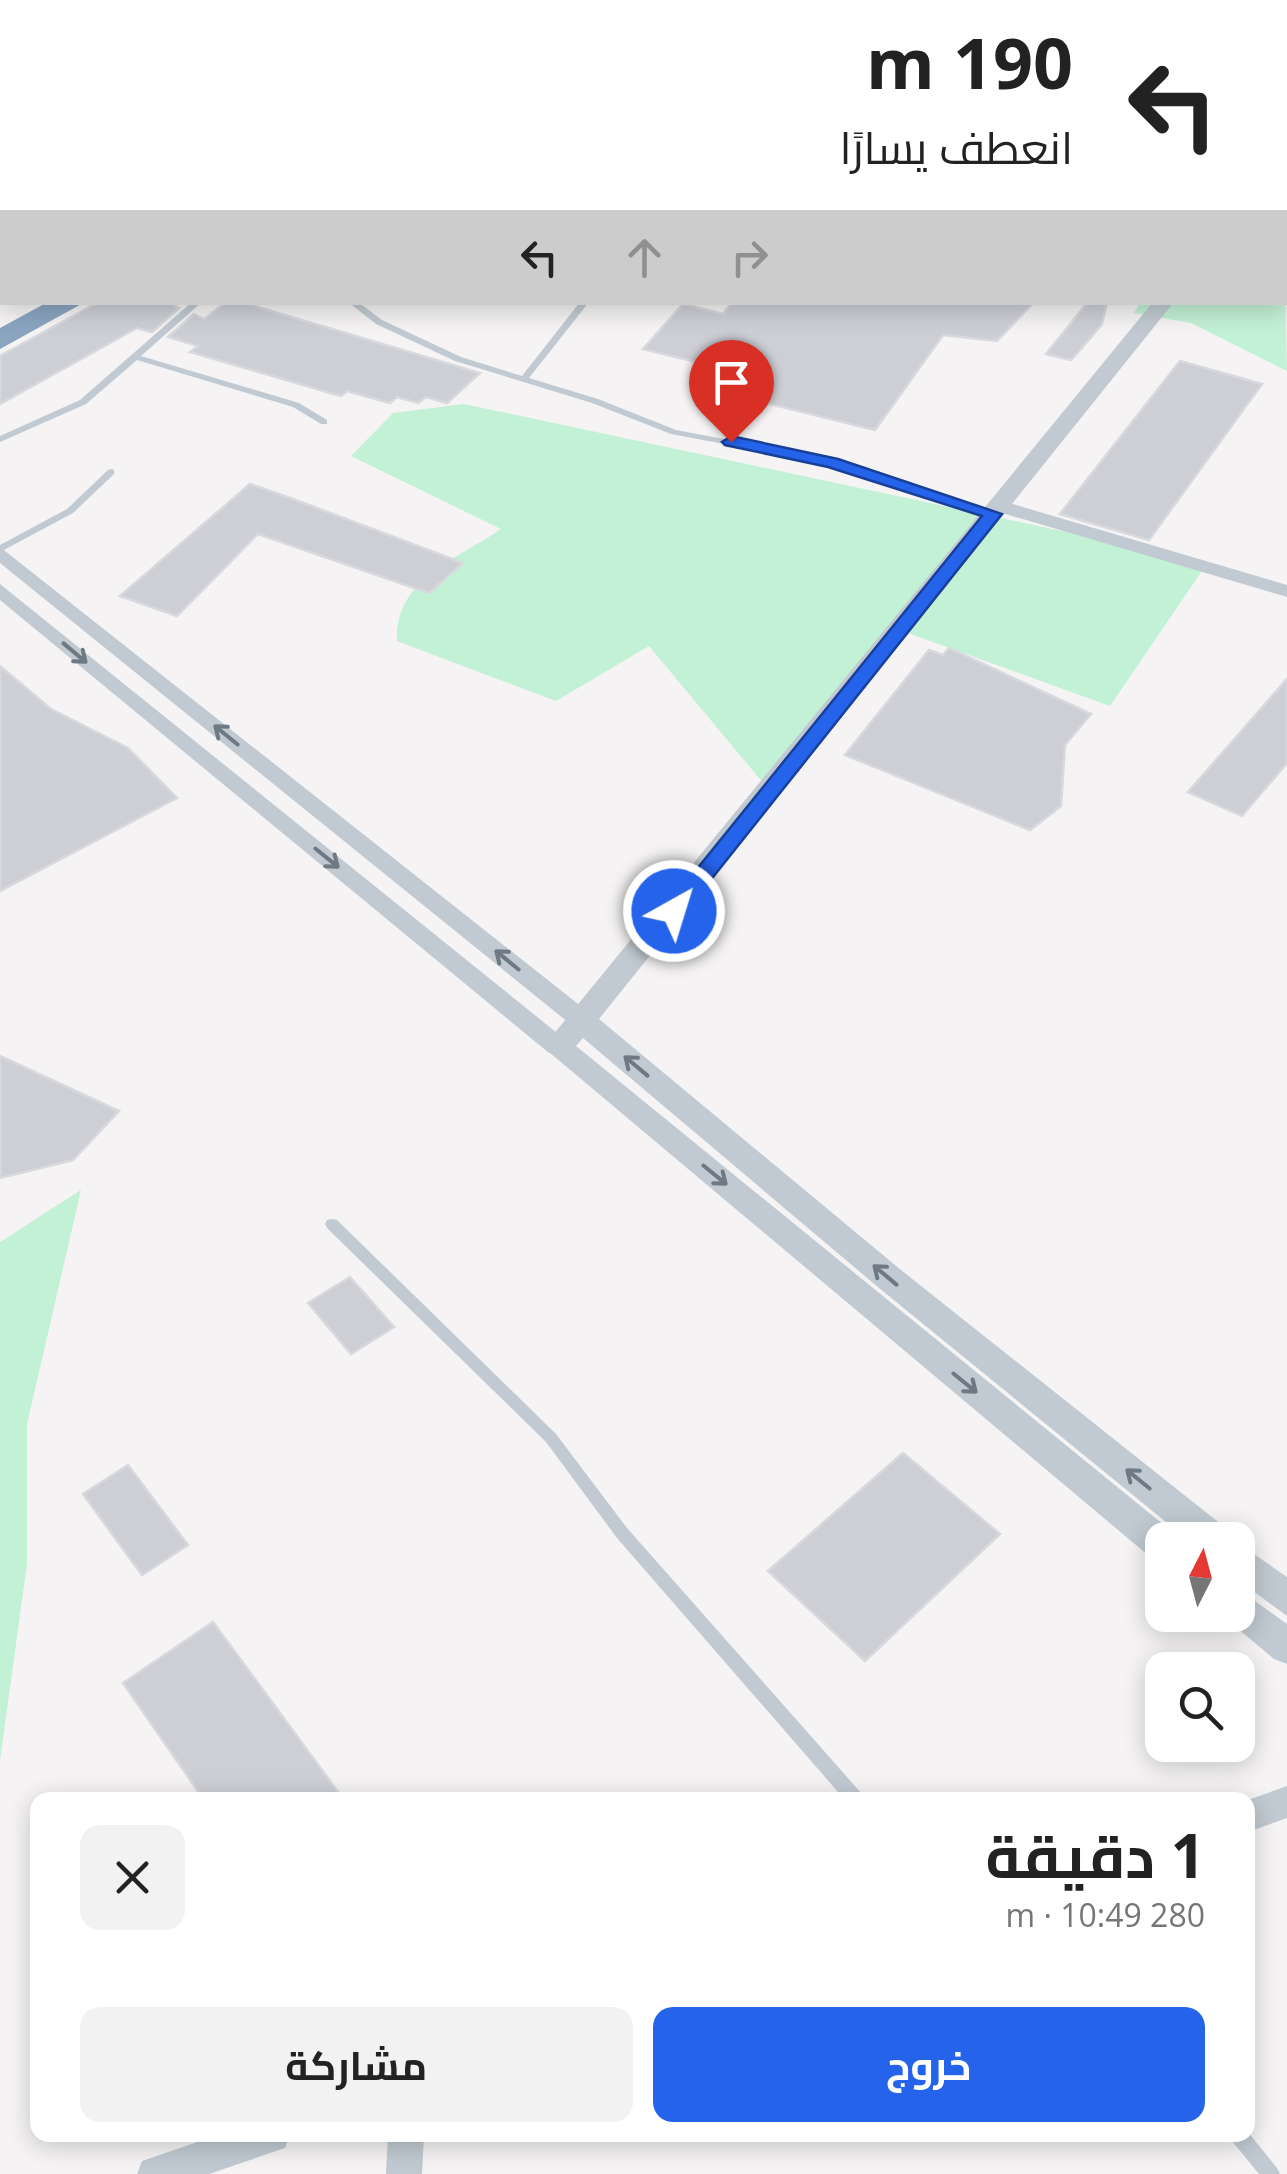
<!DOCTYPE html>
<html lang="ar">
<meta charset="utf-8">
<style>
body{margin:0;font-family:"Open Sans",Cairo,sans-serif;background:#f2f2f2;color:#222;direction:rtl;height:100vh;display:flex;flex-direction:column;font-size:38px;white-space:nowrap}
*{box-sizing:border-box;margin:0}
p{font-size:32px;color:#767676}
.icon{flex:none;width:55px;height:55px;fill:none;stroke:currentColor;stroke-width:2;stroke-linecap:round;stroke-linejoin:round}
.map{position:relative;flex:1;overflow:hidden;direction:ltr}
.sheet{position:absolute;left:30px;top:1792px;width:1225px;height:350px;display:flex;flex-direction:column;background:#fff;border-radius:20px;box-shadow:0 5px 25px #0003;direction:rtl}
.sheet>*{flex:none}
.hud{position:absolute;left:0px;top:0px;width:1288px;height:305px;box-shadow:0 5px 25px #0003;direction:rtl;background:#fff;color:#222;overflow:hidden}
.needle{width:65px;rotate:6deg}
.fabs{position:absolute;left:1145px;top:1522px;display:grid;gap:20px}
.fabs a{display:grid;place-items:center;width:110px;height:110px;border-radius:20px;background:#fff;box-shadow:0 5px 25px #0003;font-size:50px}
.pin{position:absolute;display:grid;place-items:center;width:85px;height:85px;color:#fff;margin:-102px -42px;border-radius:50% 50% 50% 0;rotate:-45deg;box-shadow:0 0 10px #0007}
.pin .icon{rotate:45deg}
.me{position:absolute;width:110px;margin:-55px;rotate:39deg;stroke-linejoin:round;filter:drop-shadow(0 0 8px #0008)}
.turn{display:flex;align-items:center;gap:35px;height:210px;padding:0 50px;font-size:45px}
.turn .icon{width:130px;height:130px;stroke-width:2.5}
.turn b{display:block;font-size:70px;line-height:85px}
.lanes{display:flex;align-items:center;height:95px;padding:0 50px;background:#0003;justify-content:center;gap:50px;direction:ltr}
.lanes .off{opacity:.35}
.round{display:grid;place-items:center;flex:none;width:105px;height:105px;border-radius:20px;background:#f2f2f2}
.headline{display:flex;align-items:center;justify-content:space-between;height:170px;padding:0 50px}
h1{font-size:60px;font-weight:700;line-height:75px}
.primary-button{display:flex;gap:20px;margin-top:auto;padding:20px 50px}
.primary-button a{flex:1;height:115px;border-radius:20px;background:#2563eb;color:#fff;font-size:40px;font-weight:700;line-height:115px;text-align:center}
.primary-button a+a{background:#f2f2f2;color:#222}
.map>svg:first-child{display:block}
.green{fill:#c3f1d5}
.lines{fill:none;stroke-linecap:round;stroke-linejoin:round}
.runway{fill:#d5d6d8;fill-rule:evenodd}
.building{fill:#cdcfd5;stroke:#d7d9de;stroke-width:2.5}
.motorway-tunnel{stroke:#caccce;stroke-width:26;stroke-dasharray:26 14;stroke-linecap:butt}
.service{fill:#c1cad2;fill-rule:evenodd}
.minor{fill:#c1cad2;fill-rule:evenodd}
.tertiary{fill:#c1cad2;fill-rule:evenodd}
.motorway{fill:#8ba5c1;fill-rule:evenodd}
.oneway{stroke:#6e7983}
.route{fill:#2563eb;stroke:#184099;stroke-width:2.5}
</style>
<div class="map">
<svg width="1287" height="2174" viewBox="0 0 1287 2174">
<rect width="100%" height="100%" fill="#f5f3f3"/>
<!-- green -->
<path class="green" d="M175 0H930L931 2H169Z
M1285 281 1287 371 1191 323 1134 313 1140 303 1285 302Z
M464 404 1208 562 1110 706 908 633 774 796 649 646 556 701 397 641C395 578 458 559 501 529L351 456 393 413Z
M81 1190 27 1424V1564L0 1760V1242Z"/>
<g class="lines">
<!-- runway -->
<path class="runway" d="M4 0H120L3 2Z"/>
</g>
<!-- building -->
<path class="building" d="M99 302H167L179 308 152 332 137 328 0 404V356Z
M226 302H241L480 373 447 403 426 397 418 403 397 397 390 403 347 391 341 396 190 352 198 346 168 337 194 314 204 319Z
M732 302H1034L997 341 943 335 875 430 705 388 721 368 643 349 683 304 723 314Z
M1088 302H1107L1102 324 1093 335 1071 360 1046 354Z
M1180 361 1262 384 1149 540 1060 514Z
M250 484 293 499 463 563 429 593 258 534 177 616 120 596Z
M949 648 1091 714 1065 745 1061 806 1030 830 845 755 929 650 943 655Z
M0 666 51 709 128 748 177 798 0 891Z
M1287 679V763L1242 816 1188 792Z
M0 1056 119 1111 73 1160 0 1178Z
M350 1277 394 1327 351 1354 308 1303Z
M903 1453 1000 1534 865 1661 768 1571Z
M128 1465 188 1545 142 1575 83 1494Z
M213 1622 344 1800H204L123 1683Z"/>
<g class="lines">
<!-- motorway-tunnel -->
<path class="motorway-tunnel" d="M605 2 610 0
M641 2 646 0"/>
<!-- service -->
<path class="service" d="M541 0H551L547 2H539Z
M1285 249H1287V254H1285Z
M0 266H2V272H0Z
M1285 272H1287V278H1285Z
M192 302H202L141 356 299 403 327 420V424H321L293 407 137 360 86 404 0 442V436L80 400Z
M348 302H358L382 320 461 357 522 376 580 302H589L529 378 598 399 676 430 835 460 998 514 993 517 990 516 830 464 671 434 592 403 455 361 376 324Z
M111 469 114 470V474L73 513 0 552V545L67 509 108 470Z
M332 1219 337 1220 556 1434 627 1528 862 1794 864 1800H845L617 1538 546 1442 327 1228 325 1224 327 1220Z
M1248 2132 1277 2168 1280 2174H1259L1232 2141 1229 2135H1248Z"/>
<!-- minor -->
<path class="minor" d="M999 500 1287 585V597L992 510V502Z
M0 547 592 1015 595 1021 592 1027H574L0 563Z
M0 584 567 1041 570 1047 567 1053H549L0 600Z
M1287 1786V1818L1248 1832V1800Z
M218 2135H290L285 2148 209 2174H137L142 2161Z
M388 2135H424L422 2174H386Z"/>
<!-- tertiary -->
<path class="tertiary" d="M1285 141H1287L1285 155Z
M1153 302H1174L599 1019 901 1270 1227 1529 1232 1540H1188L879 1288 583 1038 576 1046 1175 1534 1178 1540H1162V1561L1149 1556 543 1047Z
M1238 1543 1287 1577V1616L1238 1580Z
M1238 1589 1287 1624V1664L1274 1659 1225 1618 1238 1615Z"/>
<!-- motorway -->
<path class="motorway" d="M48 302H85L0 349V328Z"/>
</g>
<!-- one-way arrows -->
<defs><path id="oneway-shaft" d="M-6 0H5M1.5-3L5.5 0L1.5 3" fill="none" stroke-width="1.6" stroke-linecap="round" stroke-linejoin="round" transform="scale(2.5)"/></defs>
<g class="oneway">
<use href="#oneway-shaft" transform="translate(75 653) rotate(40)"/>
<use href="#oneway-shaft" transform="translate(226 735) rotate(-141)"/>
<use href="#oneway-shaft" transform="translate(327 858) rotate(39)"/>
<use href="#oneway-shaft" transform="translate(507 960) rotate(-141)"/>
<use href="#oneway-shaft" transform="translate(636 1066) rotate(-140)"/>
<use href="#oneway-shaft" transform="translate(715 1175) rotate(39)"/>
<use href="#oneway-shaft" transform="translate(885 1275) rotate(-140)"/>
<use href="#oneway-shaft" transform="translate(965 1383) rotate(39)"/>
<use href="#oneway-shaft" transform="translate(1138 1479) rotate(-141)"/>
</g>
<!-- route -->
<path class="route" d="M731 436 838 459 1002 514 682 916H667V906L982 516 828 467 725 445 722 442Z"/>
</svg>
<div class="fabs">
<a><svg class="needle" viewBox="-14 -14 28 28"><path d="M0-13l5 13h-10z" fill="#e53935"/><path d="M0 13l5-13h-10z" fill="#767676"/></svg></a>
<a><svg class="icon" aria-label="search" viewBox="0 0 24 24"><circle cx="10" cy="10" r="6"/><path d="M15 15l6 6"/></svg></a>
</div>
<div class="pin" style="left:731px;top:442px;background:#d93025"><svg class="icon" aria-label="arrive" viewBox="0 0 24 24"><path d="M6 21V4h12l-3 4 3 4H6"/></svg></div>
<svg class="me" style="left:674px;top:911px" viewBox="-20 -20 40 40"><circle r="17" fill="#2563eb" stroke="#fff" stroke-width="3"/><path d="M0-11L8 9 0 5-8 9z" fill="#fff"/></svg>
<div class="hud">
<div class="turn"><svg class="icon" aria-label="left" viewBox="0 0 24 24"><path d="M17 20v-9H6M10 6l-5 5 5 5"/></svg><div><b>190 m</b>انعطف يسارًا</div></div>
<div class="lanes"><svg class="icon" aria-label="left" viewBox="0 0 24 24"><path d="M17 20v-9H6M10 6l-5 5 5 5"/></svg><svg class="icon off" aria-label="ahead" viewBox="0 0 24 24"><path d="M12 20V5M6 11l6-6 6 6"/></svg><svg class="icon off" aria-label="right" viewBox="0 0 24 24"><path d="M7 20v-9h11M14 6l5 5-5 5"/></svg></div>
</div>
<section class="sheet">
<div class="headline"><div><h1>1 دقيقة</h1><p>280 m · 10:49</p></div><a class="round"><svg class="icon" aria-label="close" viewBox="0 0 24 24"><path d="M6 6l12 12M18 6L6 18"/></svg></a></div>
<div class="primary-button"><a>خروج</a><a>مشاركة</a></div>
</section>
</div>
